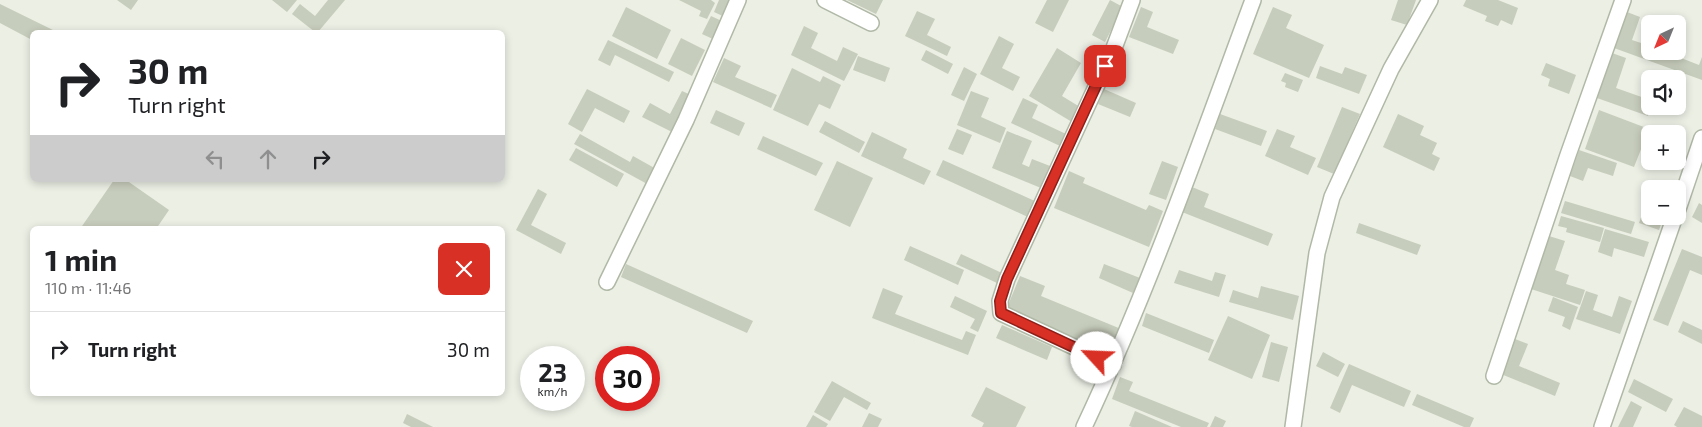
<!DOCTYPE html>
<meta charset="utf-8">
<style>
body{margin:0;font-family:"Exo 2",sans-serif;background:#f6f6f6;color:#202124;height:100vh;display:flex;flex-direction:column;font-size:19px;white-space:nowrap}
*{box-sizing:border-box;margin:0}
p{font-size:16px;color:#757577}
.icon{flex:none;width:28px;height:28px;fill:none;stroke:currentColor;stroke-width:2;stroke-linecap:round;stroke-linejoin:round}
.map{position:relative;flex:1;overflow:hidden}
.sheet{position:absolute;left:30px;top:226px;width:475px;height:170px;display:flex;flex-direction:column;background:#fff;border-radius:8px;box-shadow:0 2px 8px #0003}
.sheet>*{flex:none}
.banner{position:absolute;left:30px;top:30px;width:475px;height:152px;border-radius:8px;box-shadow:0 2px 8px #0003;background:#fff;color:#202124;overflow:hidden}
.needle{width:32px;rotate:223deg}
.fabs{position:absolute;left:1641px;top:15px;display:grid;gap:10px}
.fabs a{display:grid;place-items:center;width:45px;height:45px;border-radius:8px;background:#fff;box-shadow:0 2px 8px #0003;font-size:25px}
.speed{position:absolute;left:520px;top:346px;display:flex;gap:10px;font-size:25px;font-weight:700;text-align:center}
.speed>*{display:grid;place-content:center;width:65px;height:65px;border-radius:50%;background:#fff;box-shadow:0 2px 8px #0003;line-height:1}
.speed small{font-size:12px;font-weight:400}
.speed .limit{border:8px solid #d22;background:#fff;color:#111}
.pin{position:absolute;display:grid;place-items:center;width:42px;height:42px;color:#fff;margin:-21px;border-radius:10px;box-shadow:0 2px 8px #0006}
.me{position:absolute;width:55px;margin:-28px;rotate:295deg;stroke-linejoin:round;filter:drop-shadow(0 0 4px #0008)}
.turn{display:flex;align-items:center;gap:18px;height:105px;padding:0 15px;font-size:22px}
.turn .icon{width:65px;height:65px;stroke-width:2.5}
.turn b{display:block;font-size:35px;line-height:42px}
.lanes{display:flex;align-items:center;height:48px;padding:0 15px;background:#0003;justify-content:center;gap:25px;direction:ltr}
.lanes .off{opacity:.35}
.round{display:grid;place-items:center;flex:none;width:52px;height:52px;border-radius:8px;background:#f6f6f6}
.head{display:flex;align-items:center;justify-content:space-between;height:85px;padding:0 15px}
h1{font-size:30px;font-weight:700;line-height:38px}
ul{padding:0;list-style:none}
li{display:flex;align-items:center;gap:15px;height:75px;padding:0 15px;border-top:1px solid #e0e0e0}
li div{flex:1}
li b{display:block;font-size:19px}
li em{font-style:normal}
.map>svg:first-child{display:block}
.building{fill:#c7cdbc}
.lines{fill:none;stroke-linecap:round;stroke-linejoin:round}
.street-casing{stroke:#b0b8a6;stroke-width:18}
.street{stroke:#fff;stroke-width:15}
.route-casing{stroke:#8d1f18;stroke-width:12}
.route{stroke:#d93025;stroke-width:9}
</style>
<div class="map">
<svg width="1702" height="427" viewBox="0 0 1702 427">
<rect width="100%" height="100%" fill="#ebefe4"/>
<!-- building -->
<path class="building" d="M117 0H138L131 10Z
M272 0H297L287 12Z
M328 0H345L318 32H315L292 14 300 4 315 16Z
M679 0H711L715 3 707 19 699 16 701 11Z
M719 0H735L727 18 714 12Z
M847 0H883L876 14Z
M1047 0H1069L1053 32 1035 23Z
M1110 0 1123 7 1105 42 1092 35Z
M1398 0H1416L1407 25 1391 20Z
M1466 0H1498L1518 8 1512 25 1501 20 1498 26 1485 21 1487 16 1463 6Z
M0 4 57 32H32V40L0 23Z
M626 7 671 30 657 59 612 36Z
M1141 7 1153 12 1147 27 1179 40 1173 54 1129 37Z
M1273 7 1292 15 1286 28 1324 45 1309 78 1253 54Z
M917 11 935 19 927 35 951 47 947 56 905 36Z
M1627 12 1640 17 1632 40 1650 46V51H1663L1699 65 1702 57V80L1614 48Z
M711 16 724 22 715 40 702 34Z
M804 26 818 33 811 48 837 61 843 47 858 54 844 81 791 55Z
M999 36 1014 44 1002 68 1020 77 1013 91 980 74Z
M681 38 705 50 692 76 668 64Z
M608 40 674 72 669 82 615 55 610 66 598 60Z
M1057 48 1081 63 1062 96 1080 107 1072 122 1029 96Z
M926 50 953 64 948 74 921 60Z
M1612 53 1626 58 1616 88 1650 100V106H1651L1648 116 1597 98Z
M858 56 890 68 885 82 853 70Z
M724 58 741 66 735 77 777 95 771 108 713 82Z
M1546 63 1576 75 1569 94 1548 86 1550 79 1541 75Z
M1320 66 1342 74 1345 67 1367 75 1359 94 1316 78Z
M964 67 977 74 964 101 951 95Z
M792 68 820 82 823 76 841 85 830 109 819 104 808 126 773 110Z
M1285 73 1303 80 1298 92 1285 87 1286 83 1281 81Z
M587 89 630 111 624 123 595 108 582 132 568 124Z
M1104 89 1136 103 1130 117 1098 104Z
M682 91 693 96 674 133 642 117 650 103 670 114Z
M971 91 989 98 981 117 1006 128 1000 143 957 125Z
M1023 98 1038 105 1032 118 1066 134 1060 146 1011 123Z
M1342 107 1360 114 1334 174 1317 167Z
M716 110 745 123 739 136 710 123Z
M1599 110 1649 129 1634 167 1585 149Z
M1220 114 1267 131 1261 146 1215 129Z
M1398 114 1424 126 1420 135 1437 143 1432 154 1440 158 1434 171 1383 147Z
M825 121 865 142 859 153 819 132Z
M957 129 972 135 963 155 948 149Z
M1277 129 1295 136 1290 147 1316 158 1308 175 1265 156Z
M1007 131 1032 141 1022 164 1029 167 1032 159 1050 166 1041 188 992 168Z
M872 132 907 149 903 158 931 171 924 185 861 156Z
M580 134 630 162 633 156 658 170 649 185 574 144Z
M763 136 823 163 816 176 757 149Z
M576 148 624 174 617 187 569 160Z
M1579 150 1617 163 1613 176 1588 168 1583 181 1570 176Z
M943 160 1037 202 1030 218 936 175Z
M837 161 873 178 850 227 814 210Z
M1162 161 1178 167 1166 200 1149 194Z
M1069 171 1085 178 1083 183 1146 210 1149 205 1163 211 1149 247 1054 208Z
M114 180H126L169 210 156 229H80Z
M1192 187 1209 194 1204 207 1273 234 1268 246 1182 212Z
M538 189 547 194 531 225 566 243 561 254 516 230Z
M1649 194H1650V216H1664L1659 230 1639 223Z
M1565 201 1635 222 1631 234 1561 213Z
M1699 203 1702 205V223L1692 217Z
M1561 216 1604 228 1600 242 1566 232 1567 228 1558 226Z
M1359 223 1421 245 1417 255 1356 233Z
M1605 229 1649 242 1644 257 1614 248 1612 257 1598 252Z
M1549 236 1565 241 1555 270 1569 275 1566 284 1585 290 1580 305 1531 289Z
M910 246 964 270 958 285 904 260Z
M1682 249 1702 257V275L1690 270 1668 326 1653 320Z
M961 254 1002 273 997 283 956 264Z
M626 264 753 321 747 333 621 277Z
M1104 264 1140 278 1133 293 1099 278Z
M1179 270 1212 281 1215 272 1226 275 1219 297 1174 283Z
M1020 276 1045 286 1041 296 1121 329 1111 352 1006 310Z
M1261 286 1299 296 1293 320 1229 302 1233 290 1258 298Z
M883 288 903 296 895 314 962 340 966 331 976 335 968 355 872 318Z
M1586 291 1598 295 1593 310 1612 317 1619 296 1632 301 1620 334 1576 319Z
M955 296 987 311 978 332 970 328 975 319 950 307Z
M1553 297 1578 307 1570 330 1562 326 1565 317 1548 311Z
M1146 313 1214 340 1209 353 1142 326Z
M1228 316 1270 335 1252 379 1208 360Z
M1683 321 1702 330V344L1678 332Z
M1002 325 1052 347 1047 360 996 338Z
M1515 339 1528 344 1519 366 1560 383 1555 396 1501 374Z
M1271 342 1288 347 1279 382 1262 377Z
M1323 352 1345 364 1338 377 1316 366Z
M1349 364 1411 391 1404 407 1352 385 1340 413 1330 408Z
M1120 377 1133 382 1129 391 1209 423 1207 427H1181L1112 399Z
M1634 379 1673 399 1666 412 1628 392Z
M832 381 871 403 867 410 844 397 830 421 814 412Z
M986 387 1026 407 1016 427H982L984 423 971 416Z
M1417 394 1474 418 1470 427H1464L1412 405Z
M1631 401 1642 407 1633 427H1618Z
M1684 407 1702 416V427H1677L1674 425Z
M1135 411 1172 427H1132L1129 426Z
M869 413 882 419 878 427H862Z
M407 414 433 427H411L403 423Z
M813 415 828 424 826 427H806Z
M1215 416 1226 421 1223 427H1210Z"/>
<g class="lines">
<defs>
<path id="street" d="M825 0 871 23
M1678 209 1702 138
M607 282 686 120 738 0
M1113 365 1001 313 1000 301 1007 279 1114 48 1132 0
M1494 376 1568 155 1623 0
M1084 427C1149 289 1200 143 1253 0
M1293 427 1317 253 1332 197 1391 69 1430 0
M1602 427 1675 216"/>
</defs>
<!-- street casing -->
<use href="#street" class="street-casing"/>
<!-- street -->
<use href="#street" class="street"/>
</g>
<g class="lines">
<defs>
<path id="route" d="M1097 358 1001 313 1000 301 1007 279 1105 66"/>
</defs>
<!-- route casing -->
<use href="#route" class="route-casing"/>
<!-- route -->
<use href="#route" class="route"/>
</g>
</svg>
<div class="fabs">
<a><svg class="needle" viewBox="-14 -14 28 28"><path d="M0-13l5 13h-10z" fill="#e53935"/><path d="M0 13l5-13h-10z" fill="#757577"/></svg></a>
<a><svg class="icon" aria-label="sound" viewBox="0 0 24 24"><path d="M4 9h4l5-4v14l-5-4H4zM17 9q2 3 0 6"/></svg></a>
<a>+</a>
<a>−</a>
</div>
<div class="speed"><div>23<small>km/h</small></div><div class="limit">30</div></div>
<div class="pin" style="left:1105px;top:66px;background:#d93025"><svg class="icon" aria-label="arrive" viewBox="0 0 24 24"><path d="M6 21V4h12l-3 4 3 4H6"/></svg></div>
<svg class="me" style="left:1097px;top:358px" viewBox="-20 -20 40 40"><circle r="19" fill="#fff"/><path d="M0-13L10 11 0 6-10 11z" fill="#d93025"/></svg>
<div class="banner">
<div class="turn"><svg class="icon" aria-label="right" viewBox="0 0 24 24"><path d="M7 20v-9h11M14 6l5 5-5 5"/></svg><div><b>30 m</b>Turn right</div></div>
<div class="lanes"><svg class="icon off" aria-label="left" viewBox="0 0 24 24"><path d="M17 20v-9H6M10 6l-5 5 5 5"/></svg><svg class="icon off" aria-label="ahead" viewBox="0 0 24 24"><path d="M12 20V5M6 11l6-6 6 6"/></svg><svg class="icon" aria-label="right" viewBox="0 0 24 24"><path d="M7 20v-9h11M14 6l5 5-5 5"/></svg></div>
</div>
<section class="sheet">
<div class="head"><div><h1>1 min</h1><p>110 m · 11:46</p></div><a class="round" style="background:#d93025;color:#fff"><svg class="icon" aria-label="close" viewBox="0 0 24 24"><path d="M6 6l12 12M18 6L6 18"/></svg></a></div>
<ul>
<li><svg class="icon" aria-label="right" viewBox="0 0 24 24"><path d="M7 20v-9h11M14 6l5 5-5 5"/></svg><div><b>Turn right</b></div><em>30 m</em></li>
</ul>
</section>
</div>
